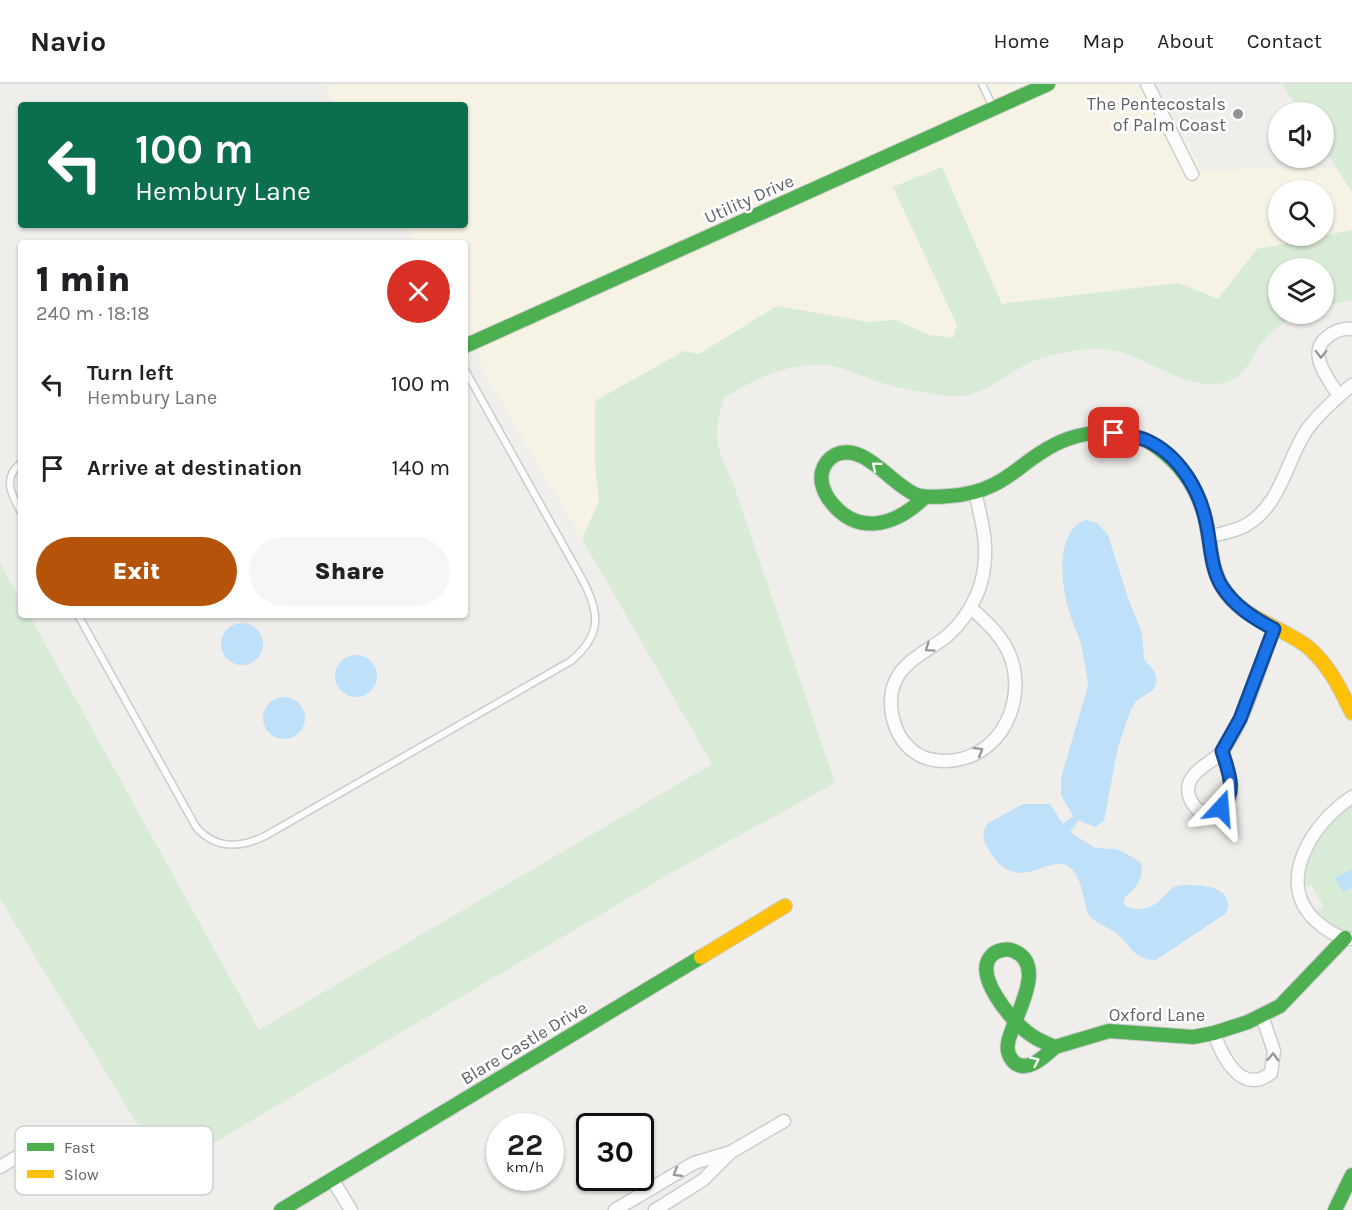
<!DOCTYPE html>
<meta charset="utf-8">
<style>
body{margin:0;font-family:Karla,sans-serif;background:#f6f6f6;color:#202124;height:100vh;display:flex;flex-direction:column;font-size:22px;white-space:nowrap}
*{box-sizing:border-box;margin:0}
p{font-size:20px;color:#757577}
.icon{flex:none;width:33px;height:33px;fill:none;stroke:currentColor;stroke-width:2;stroke-linecap:round;stroke-linejoin:round}
.map{position:relative;flex:1;overflow:hidden}
.side{position:absolute;left:18px;top:156px;width:450px;height:378px;display:flex;flex-direction:column;background:#fff;border-radius:6px;box-shadow:0 2px 4px #0004}
.side>*{flex:none}
.hud{position:absolute;left:18px;top:18px;width:450px;height:126px;border-radius:6px;box-shadow:0 2px 4px #0004;background:#0b6e4f;color:#fff;overflow:hidden}
.buttons{position:absolute;left:1268px;top:18px;display:grid;gap:12px}
.buttons a{display:grid;place-items:center;width:66px;height:66px;border-radius:50%;background:#fff;box-shadow:0 2px 4px #0004;font-size:30px}
.speed{position:absolute;left:486px;top:1029px;display:flex;gap:12px;font-size:30px;font-weight:700;text-align:center}
.speed>*{display:grid;place-content:center;width:78px;height:78px;border-radius:50%;background:#fff;box-shadow:0 2px 4px #0004;line-height:1}
.speed small{font-size:15px;font-weight:400}
.speed .limit{border:3px solid #111;border-radius:9px;background:#fff;color:#111}
.pin{position:absolute;display:grid;place-items:center;width:51px;height:51px;color:#fff;margin:-26px;border-radius:12px;box-shadow:0 3px 9px #0006}
.me{position:absolute;width:66px;margin:-33px;rotate:19deg;stroke-linejoin:round;filter:drop-shadow(0 0 4px #0008)}
.turn{display:flex;align-items:center;gap:21px;height:126px;padding:0 18px;font-size:27px}
.turn .icon{width:78px;height:78px;stroke-width:2.5}
.turn b{display:block;font-size:42px;line-height:51px}
.round{display:grid;place-items:center;flex:none;width:63px;height:63px;border-radius:32px;background:#f6f6f6}
.summary{display:flex;align-items:center;justify-content:space-between;height:102px;padding:0 18px}
h1{font-size:36px;font-weight:800;line-height:45px}
.cta{display:flex;gap:12px;margin-top:auto;padding:12px 18px}
.cta a{flex:1;height:69px;border-radius:36px;background:#b45309;color:#fff;font-size:24px;font-weight:800;line-height:69px;text-align:center}
.cta a+a{background:#f6f6f6;color:#202124}
ul{padding:0;list-style:none}
li{display:flex;align-items:center;gap:18px;height:84px;padding:0 18px}
li div{flex:1}
li b{display:block;font-size:22px}
li em{font-style:normal}
header{display:flex;align-items:center;gap:36px;box-sizing:border-box;height:84px;padding:0 30px;background:#fff;border-bottom:2px solid #e0e0e0}
header strong{font-size:28px}
nav{display:flex;gap:33px;margin-inline-start:auto;font-size:21px}
.map>svg:first-child{display:block}
.commercial{fill:#f7f3e4;fill-rule:evenodd}
.green{fill:#d8ebd6}
.water{fill:#bfe0f9}
.lines{fill:none;stroke-linecap:round;stroke-linejoin:round}
.lane-casing{stroke:#cbcccc;stroke-width:9}
.street-casing{stroke:#cbcccc;stroke-width:15}
.fast-casing{stroke:#cacacb;stroke-width:16}
.slow-casing{stroke:#cacacb;stroke-width:16}
.lane{stroke:#fdfcfc;stroke-width:6}
.street{stroke:#fdfcfc;stroke-width:12}
.fast{stroke:#4caf50;stroke-width:14}
.slow{stroke:#ffc107;stroke-width:14}
.oneway{stroke:#96999c}
.oneway2{stroke:#f6fbf6}
.route-casing{stroke:#114b97;stroke-width:15}
.route{stroke:#1a73e8;stroke-width:10}
.poi-dot{fill:#919496;stroke:#fff;stroke-width:2}
.labels{text-anchor:middle;stroke-width:5;stroke-linejoin:round;paint-order:stroke}
.poi-label{font-size:18px;fill:#5f6368;stroke:#fff;text-anchor:end}
.street-label{font-size:18px;fill:#5f6368;stroke:#fff}
.key{fill:#fff;stroke:#cfd0d2;stroke-width:1.5}
.key-label{font-size:16px;fill:#5f6368}
</style>
<header>
<strong>Navio</strong>
<nav><a>Home</a><a>Map</a><a>About</a><a>Contact</a></nav>
</header>
<div class="map">
<svg width="1352" height="1126" viewBox="0 0 1352 1126">
<rect width="100%" height="100%" fill="#efeeea"/>
<!-- commercial -->
<path class="commercial" d="M324 0H1155L1201 86 1337 84 1352 108V146L1257 165 1218 215 1178 199 1001 220 941 83 893 103 957 241 953 254 929 251 896 236 868 238 777 222 699 270 684 267 595 317V381L599 417 582 455 480 281 483 278 465 247V159H415L405 141H465V21H336ZM1278 106H1323V152H1278Z"/>
<!-- green -->
<path class="green" d="M1282 0H1352V108L1323 63V28H1300Z
M942 83 1002 220 1179 199 1218 215 1257 165 1352 146V216L1323 222V184H1278V230H1302C1288 235 1275 244 1265 255 1253 269 1246 293 1227 298 1186 310 1150 272 1111 266 1091 262 1045 270 1027 280 1006 291 986 309 963 312 950 314 935 310 922 308 902 305 884 300 865 293 853 289 839 282 826 281 790 278 753 295 724 314 713 349 714 360 731 393L835 699 676 786 166 1087 0 815V479L21 517V531H29L259 946 712 680 582 455 599 417 595 381V317L684 267 699 270 777 222 868 238 896 236 929 251 953 254 957 241 893 103Z
M1352 720V848C1336 845 1327 840 1316 828L1324 823 1311 801 1303 804C1304 767 1325 744 1352 720Z"/>
<!-- water -->
<path class="water" d="M1086 436 1097 439 1108 451 1128 514 1142 549 1144 575 1154 587 1157 596 1153 606 1136 617 1131 625 1118 663 1104 737 1095 743 1078 736 1075 742 1070 748 1095 764 1116 765 1127 770 1140 778C1146 792 1136 805 1125 813L1124 819 1127 823C1142 828 1153 824 1164 812 1168 809 1170 805 1174 803 1186 798 1221 801 1226 813 1229 820 1229 825 1225 830L1156 876C1133 876 1133 863 1118 851 1110 843 1099 841 1090 833 1082 818 1084 794 1069 783 1048 767 1016 818 986 761 982 753 983 746 988 739L1023 720H1050L1063 740 1073 732 1061 711V694L1088 602C1087 589 1084 574 1081 560 1077 547 1070 534 1067 520 1061 497 1056 445 1086 436Z
M221 560a21 21 0 1 1 42 0a21 21 0 1 1-42 0Z
M335 592a21 21 0 1 1 42 0a21 21 0 1 1-42 0Z
M263 634a21 21 0 1 1 42 0a21 21 0 1 1-42 0Z
M1352 785V803L1343 808 1335 794Z"/>
<g class="lines">
<defs>
<path id="lane" d="M982 0 992 21
M21 379C2 394 11 410 21 428
M78 531 196 743C216 766 240 764 265 752L571 577C603 550 600 528 581 493L465 286"/>
<path id="street" d="M1147 0 1192 90
M1339 312C1329 296 1307 270 1326 254 1334 247 1342 244 1352 245
M1209 453C1221 449 1238 447 1248 440 1282 418 1286 378 1306 347 1319 329 1335 315 1352 301
M971 524C984 536 998 548 1007 565 1028 606 1008 664 961 675 945 679 925 677 913 667 892 651 884 615 898 592 909 574 931 565 947 552 961 540 971 525 978 508 991 474 984 443 975 409
M1222 667C1228 685 1241 715 1218 726 1211 729 1205 728 1198 726 1191 719 1185 708 1190 697 1197 682 1215 678 1224 665 1247 632 1259 583 1274 545
M1351 855C1338 854 1324 845 1315 836 1274 797 1314 737 1352 713
M1214 949C1222 973 1242 1012 1271 989L1274 967 1262 932
M0 1083 30 1065
M332 1095 351 1126
M615 1126 694 1079 731 1068
M655 1126 703 1096 731 1068 784 1037"/>
<path id="fast" d="M465 262 1048 0
M925 413C895 442 856 454 828 414 823 406 820 397 822 388 824 380 828 375 835 371 864 357 892 402 917 411 928 414 939 413 949 412 964 411 979 408 993 401 1011 393 1025 378 1042 368 1075 346 1124 339 1158 364 1184 383 1199 407 1206 438
M1055 963C1045 972 1025 992 1012 976 1008 971 1007 964 1008 959 1012 935 1049 882 1014 867 1007 864 997 866 992 871 972 890 1011 936 1027 948 1035 955 1045 959 1055 963L1109 947 1193 953 1214 949 1248 938 1280 922 1345 854
M281 1126 701 873
M1335 1126 1352 1091"/>
<path id="slow" d="M1206 438C1210 459 1211 482 1221 501 1239 535 1281 541 1309 564 1329 581 1341 606 1352 629
M701 873 785 822"/>
</defs>
<!-- lane casing -->
<use href="#lane" class="lane-casing"/>
<!-- street casing -->
<use href="#street" class="street-casing"/>
<!-- fast casing -->
<use href="#fast" class="fast-casing"/>
<!-- slow casing -->
<use href="#slow" class="slow-casing"/>
<!-- lane -->
<use href="#lane" class="lane"/>
<!-- street -->
<use href="#street" class="street"/>
<!-- fast -->
<use href="#fast" class="fast"/>
<!-- slow -->
<use href="#slow" class="slow"/>
</g>
<!-- one-way arrows -->
<defs><path id="oneway-chevron" d="M-2-3.5L2.5 0L-2 3.5" fill="none" stroke-width="1.6" stroke-linecap="round" stroke-linejoin="round" transform="scale(1.5)"/></defs>
<g class="oneway">
<use href="#oneway-chevron" transform="translate(1321 270) rotate(91)"/>
<use href="#oneway-chevron" transform="translate(929 564) rotate(145)"/>
<use href="#oneway-chevron" transform="translate(979 667) rotate(-30)"/>
<use href="#oneway-chevron" transform="translate(1273 973) rotate(-88)"/>
<use href="#oneway-chevron" transform="translate(677 1089) rotate(149)"/>
</g>
<g class="oneway2">
<use href="#oneway-chevron" transform="translate(876 382) rotate(-140)"/>
<use href="#oneway-chevron" transform="translate(1035 977) rotate(-25)"/>
</g>
<g class="lines">
<defs>
<path id="route" d="M1114 349C1125 351 1136 352 1146 356 1180 371 1201 408 1207 443 1211 463 1211 484 1221 501 1234 522 1253 534 1274 545L1240 635 1222 667C1228 687 1238 708 1221 724"/>
</defs>
<!-- route casing -->
<use href="#route" class="route-casing"/>
<!-- route -->
<use href="#route" class="route"/>
</g>
<!-- markers -->
<circle class="poi-dot" cx="1238" cy="30" r="6"/>
<g class="labels">
<!-- poi labels -->
<g class="poi-label">
<text x="1226" y="26">The Pentecostals<tspan x="1226" dy="21">of Palm Coast</tspan></text>
</g>
<!-- street labels -->
<g class="street-label">
<text transform="translate(749 115) rotate(-24)" y="6">Utility Drive</text>
<text x="1157" y="937">Oxford Lane</text>
<text transform="translate(524 959) rotate(-31)" y="6">Blare Castle Drive</text>
</g>
</g>
<!-- legend -->
<rect x="15" y="1042" width="198" height="69" rx="9" class="key"/>
<rect x="27" y="1059" width="27" height="8" fill="#4caf50"/>
<rect x="27" y="1086" width="27" height="8" fill="#ffc107"/>
<g class="key-label">
<text x="64" y="1069">Fast</text>
<text x="64" y="1096">Slow</text>
</g>
</svg>
<div class="buttons">
<a><svg class="icon" aria-label="sound" viewBox="0 0 24 24"><path d="M4 9h4l5-4v14l-5-4H4zM17 9q2 3 0 6"/></svg></a>
<a><svg class="icon" aria-label="search" viewBox="0 0 24 24"><circle cx="10" cy="10" r="6"/><path d="M15 15l6 6"/></svg></a>
<a><svg class="icon" aria-label="layers" viewBox="0 0 24 24"><path d="M12 4l9 5-9 5-9-5zM3 14l9 5 9-5"/></svg></a>
</div>
<div class="speed"><div>22<small>km/h</small></div><div class="limit">30</div></div>
<div class="pin" style="left:1114px;top:349px;background:#d93025"><svg class="icon" aria-label="arrive" viewBox="0 0 24 24"><path d="M6 21V4h12l-3 4 3 4H6"/></svg></div>
<svg class="me" style="left:1221px;top:724px" viewBox="-20 -20 40 40"><path d="M0-17L14 15 0 8-14 15z" fill="#1a73e8" stroke="#fff" stroke-width="4"/></svg>
<div class="hud">
<div class="turn"><svg class="icon" aria-label="left" viewBox="0 0 24 24"><path d="M17 20v-9H6M10 6l-5 5 5 5"/></svg><div><b>100 m</b>Hembury Lane</div></div>
</div>
<section class="side">
<div class="summary"><div><h1>1 min</h1><p>240 m · 18:18</p></div><a class="round" style="background:#d93025;color:#fff"><svg class="icon" aria-label="close" viewBox="0 0 24 24"><path d="M6 6l12 12M18 6L6 18"/></svg></a></div>
<ul>
<li><svg class="icon" aria-label="left" viewBox="0 0 24 24"><path d="M17 20v-9H6M10 6l-5 5 5 5"/></svg><div><b>Turn left</b><p>Hembury Lane</p></div><em>100 m</em></li>
<li><svg class="icon" aria-label="arrive" viewBox="0 0 24 24"><path d="M6 21V4h12l-3 4 3 4H6"/></svg><div><b>Arrive at destination</b></div><em>140 m</em></li>
</ul>
<div class="cta"><a>Exit</a><a>Share</a></div>
</section>
</div>
